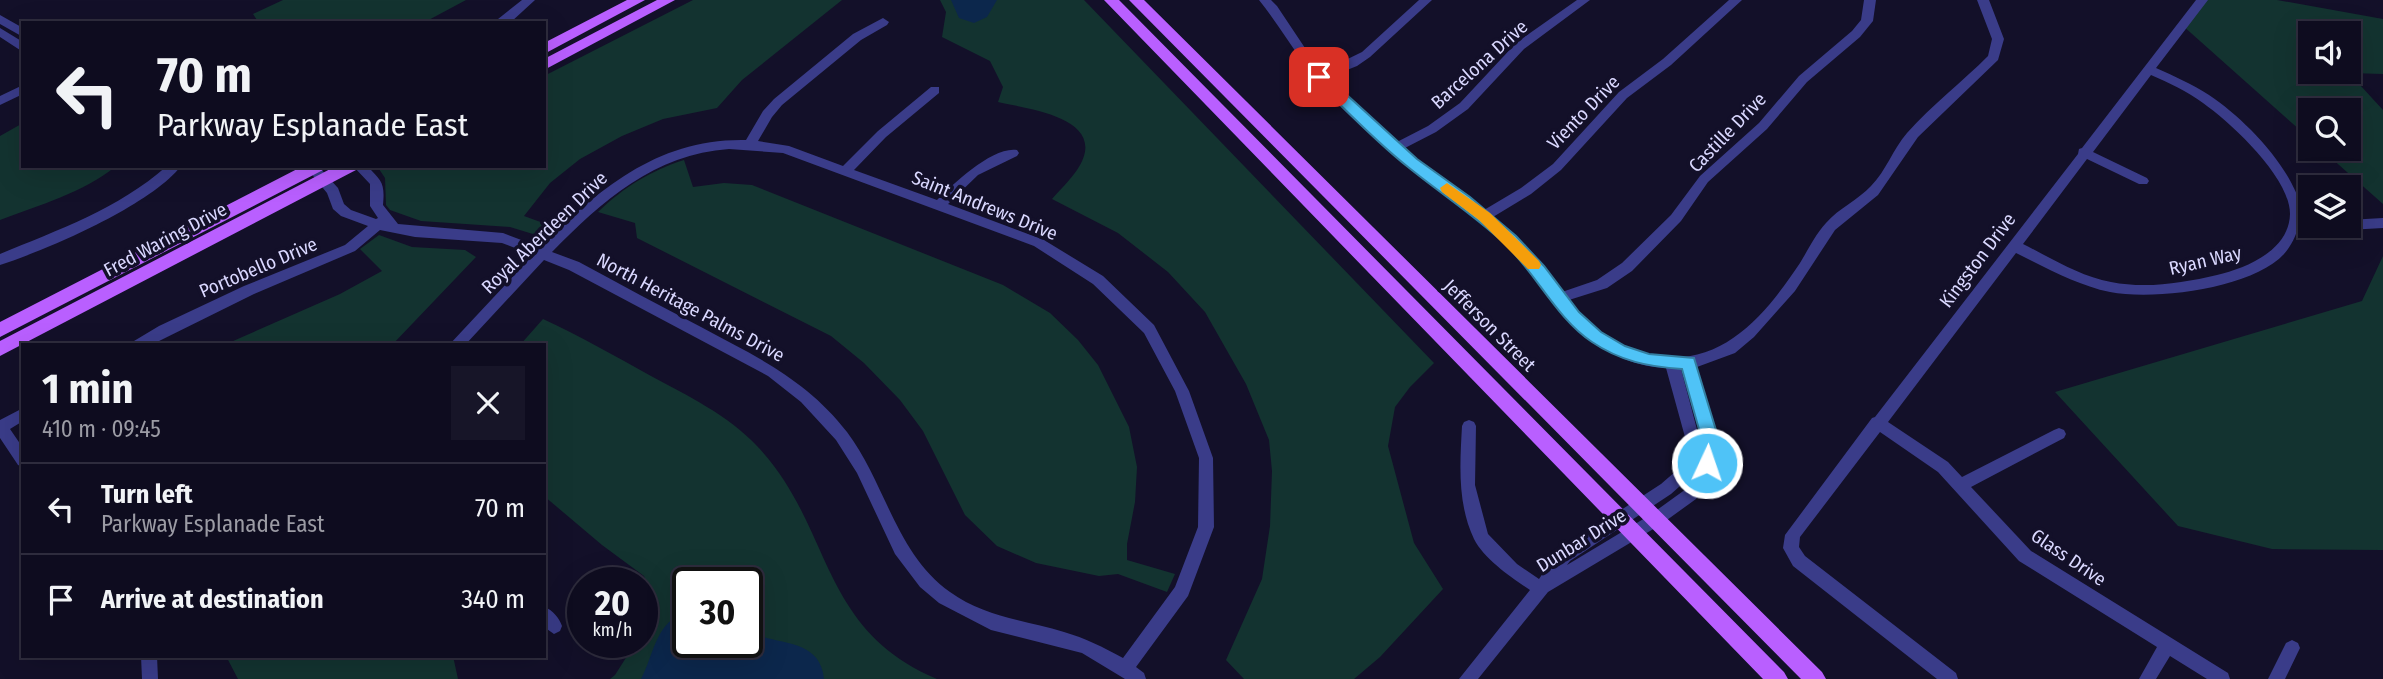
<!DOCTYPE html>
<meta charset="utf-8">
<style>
body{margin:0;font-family:"Fira Sans Condensed",sans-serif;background:#171528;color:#f1f3f6;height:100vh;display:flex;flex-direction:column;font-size:26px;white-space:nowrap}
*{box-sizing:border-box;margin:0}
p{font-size:23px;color:#9b9ba4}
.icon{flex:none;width:38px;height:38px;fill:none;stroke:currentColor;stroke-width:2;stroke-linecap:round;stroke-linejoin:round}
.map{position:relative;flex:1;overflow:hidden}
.sheet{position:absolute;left:21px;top:343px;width:525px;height:315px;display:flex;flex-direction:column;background:#0e0c1f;border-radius:0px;box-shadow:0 7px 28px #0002,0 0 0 2px #2e2c3d}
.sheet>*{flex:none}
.guide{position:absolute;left:21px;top:21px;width:525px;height:147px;border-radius:0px;box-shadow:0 7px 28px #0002,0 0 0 2px #2e2c3d;background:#0e0c1f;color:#f1f3f6;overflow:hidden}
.tools{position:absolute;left:2298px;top:21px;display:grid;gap:14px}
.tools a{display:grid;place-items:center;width:63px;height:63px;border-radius:0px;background:#0e0c1f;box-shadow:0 7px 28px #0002,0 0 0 2px #2e2c3d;font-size:35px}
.speed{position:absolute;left:567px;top:567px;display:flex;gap:14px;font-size:35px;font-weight:700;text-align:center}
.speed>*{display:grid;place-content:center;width:91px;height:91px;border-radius:50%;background:#0e0c1f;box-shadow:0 7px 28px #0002,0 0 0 2px #2e2c3d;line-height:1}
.speed small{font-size:18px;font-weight:400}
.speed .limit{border:4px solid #111;border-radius:10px;background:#fff;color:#111}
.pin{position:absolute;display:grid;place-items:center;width:60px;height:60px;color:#fff;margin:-30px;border-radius:14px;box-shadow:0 4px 10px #0006}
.me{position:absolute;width:77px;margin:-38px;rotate:3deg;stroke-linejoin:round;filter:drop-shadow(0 0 5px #0008)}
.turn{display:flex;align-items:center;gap:24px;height:147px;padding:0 21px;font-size:32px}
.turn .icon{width:91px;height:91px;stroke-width:2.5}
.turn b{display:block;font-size:49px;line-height:60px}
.round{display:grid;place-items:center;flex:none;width:74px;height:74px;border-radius:0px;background:#171528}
.summary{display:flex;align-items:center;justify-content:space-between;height:119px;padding:0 21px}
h1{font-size:42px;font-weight:700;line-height:52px}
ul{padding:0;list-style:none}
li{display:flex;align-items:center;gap:21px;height:91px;padding:0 21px;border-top:2px solid #2e2c3d}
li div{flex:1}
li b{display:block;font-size:26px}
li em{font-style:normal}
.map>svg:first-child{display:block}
.green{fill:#133330;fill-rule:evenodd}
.water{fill:#0c274c}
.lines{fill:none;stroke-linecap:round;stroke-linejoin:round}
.minor{fill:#3a3c89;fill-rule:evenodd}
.major{fill:#b95fff;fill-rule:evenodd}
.route{fill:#4fc3f7;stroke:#337fa1;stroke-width:2}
.slow{fill:#f59e0b}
.labels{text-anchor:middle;stroke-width:7;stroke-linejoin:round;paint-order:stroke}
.street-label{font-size:19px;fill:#dad8ff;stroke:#131029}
</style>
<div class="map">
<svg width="2383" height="679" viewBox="0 0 2383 679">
<rect width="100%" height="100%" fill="#131029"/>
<!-- green -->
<path class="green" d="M283 0H466L423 23H259L253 14Z
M693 0H842L742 80 717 108 663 119 622 136 580 159 550 183 524 216 557 228 546 238 510 227 421 221 390 210 386 205 385 178 377 166H544V76Z
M940 0H1084L1434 363 1410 387 1395 407 1388 446 1414 543 1443 589 1380 657 1354 679H1244L1226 660 1262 579 1270 526 1272 471 1269 440 1246 384 1205 312 1168 272 1118 233 1052 199C1060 190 1070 180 1077 170 1112 118 1028 109 998 102L1003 87 990 61 942 37 946 12Z
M2202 0H2277L2383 19V74L2349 73 2383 110V204L2321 149H2348V110H2310V139L2182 25ZM2310 33H2348V72H2310Z
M23 123V166H116C83 193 39 205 0 220V136Z
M684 160 693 187 724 183 752 185 1003 285 1050 313 1078 340 1098 365 1129 427 1137 467 1135 502 1127 544V560L1175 574 1167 592 1118 574 1099 576 1036 563 997 546 965 515 923 431 900 400 864 363 831 336 637 238 635 223 598 212C624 187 650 171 684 160Z
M379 235 412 247 465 250 476 257 392 345H224L340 294 382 271 360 249Z
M2383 256V550L2272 549 2178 526 2055 392 2362 301Z
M543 319C580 336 615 356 651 376 688 396 728 415 757 446 834 527 817 628 937 679H610L615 675 636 642H642V626L650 606V593L644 576 602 545 544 496V345H520ZM688 583H747V642H688Z
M226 656H453L458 679H238Z"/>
<!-- water -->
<path class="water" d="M951 0H997L987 17 974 23 959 18Z
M688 611V642H747V630C774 647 820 636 824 679H641C655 652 655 622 688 611Z"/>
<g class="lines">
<!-- minor -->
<path class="minor" d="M522 0H535L511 22 493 23Z
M1259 0H1271L1277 6 1321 72 1362 52 1419 0H1432L1370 57 1357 66 1327 78 1395 143 1428 126 1460 103 1516 43 1577 0H1590L1524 49 1468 109 1436 132 1403 149 1484 210 1521 188 1553 164 1619 92 1663 59 1729 0H1742L1671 65 1627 98 1561 170 1531 194 1493 217 1526 249 1562 292 1597 280 1622 263 1671 215 1700 176 1759 123 1799 76 1852 31 1861 20 1864 0H1876L1873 21 1860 37 1807 82 1767 129 1708 182 1681 221 1632 271 1607 288 1569 300C1593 329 1624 353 1662 357 1727 363 1767 312 1800 263 1808 250 1815 235 1826 223 1839 208 1858 200 1871 186 1886 171 1893 149 1907 133 1932 105 1962 82 1988 56L1992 39 1977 0H1989L2004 39 1998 60 1918 137 1878 195 1835 230 1795 291 1754 337 1735 353 1697 367 1717 440 1705 488 1696 499 1660 525 1548 592 1478 679H1459L1530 590C1512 578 1484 559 1474 539 1457 503 1460 464 1462 426L1464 422 1469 420 1474 422 1476 426 1475 485 1488 534 1517 564 1539 579 1558 551 1661 484 1676 471 1685 437 1666 368C1581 363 1554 289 1500 238 1448 190 1386 153 1336 102 1305 71 1286 34 1259 0ZM1681 369H1683L1703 440 1693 480 1686 489 1650 515 1567 565 1570 561 1671 494 1688 479 1699 437Z
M2196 0H2208L2156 68C2174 76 2192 84 2209 95 2245 119 2293 168 2302 211L2310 213V223L2301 220C2297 232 2293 244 2284 254 2253 288 2155 301 2110 292 2077 285 2047 268 2016 253L1888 422 1948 462 1962 477 2054 430 2059 428 2064 430 2066 434 2064 438 1971 487 2031 551 2228 673 2230 679H2207L2170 656 2156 679H2139L2157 647 2019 561 1938 472 1880 432 1800 537 1799 547 1805 556 1956 673 1958 679H1937L1793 566 1783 548 1785 535 1872 418 1875 417 2078 154 2079 149 2082 148ZM2151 75C2169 83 2187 91 2203 103 2231 123 2290 177 2290 214 2289 251 2246 268 2217 275 2183 283 2146 289 2111 282 2079 276 2051 258 2023 244L2087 159 2139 184H2147L2149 181 2147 178 2093 152Z
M0 15 23 28V37L0 24Z
M883 18 889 22 887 25 861 40 782 105 772 117 758 141 789 146 843 166 878 131 931 87H939V93L886 137 854 170 937 200C953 184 993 146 1017 150L1019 153 1017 156 978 175 948 204 1044 240 1103 276 1154 325 1189 391 1213 458 1214 527 1188 596 1136 667 1144 673 1146 679H1125L1082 653 991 630 939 603 920 587 895 554 857 473 836 440 801 402 768 376 569 270 544 260 465 345H449L533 255 502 243 415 237 380 230 355 251 254 294 151 345H132L134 341 159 326 244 286 345 245 368 226 341 216 333 209 327 193 305 166H318L338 188 344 204 351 210 376 219 378 218 370 206V184L353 166H367C382 181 385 183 383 205L398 224 503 233 540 247C599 189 658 138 746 140L763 111 774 99 853 34ZM729 149 783 153 1034 246 1093 284 1144 333 1175 391 1199 458 1198 527 1175 587 1123 658C1103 647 1085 638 1064 632 1025 620 984 617 950 592 896 554 885 482 847 432 807 380 757 357 701 327 660 306 620 284 579 262L552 252C602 201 655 154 729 149Z
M0 28 23 42V52L0 37Z
M23 85V94L0 105V96Z
M167 166H181C151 205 47 250 0 265V254C58 230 118 209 167 166Z
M2383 218V228L2348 230 2342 226H2348V220Z
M23 408V421L10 429 23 448V467L18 465 0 438V420Z
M544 607C553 610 559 618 562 626L560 631 554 634 544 627Z
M2292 640 2298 643 2300 648 2285 679H2268L2286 643Z
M141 656H157L158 679H142Z"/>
<!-- major -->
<path class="major" d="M627 0H645L544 54V43Z
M657 0H675L544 70V59Z
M1104 0H1119L1784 672 1788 679H1763Z
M1129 0H1144L1822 672 1826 679H1801Z
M303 166H325L323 170 0 337V322Z
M336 166H358L356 170 0 356V341Z"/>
</g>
<!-- route -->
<path class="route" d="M1319 73 1324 74 1417 159 1470 197 1516 236 1544 266 1579 312 1601 332 1625 346 1649 354 1694 358 1719 440 1713 468 1707 470 1701 468 1698 463 1702 440 1682 369C1649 367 1620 361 1592 342 1556 318 1536 273 1504 243 1474 215 1440 193 1408 167 1375 141 1345 109 1315 80L1313 77Z"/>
<!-- slow -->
<path class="slow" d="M1447 183 1490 213 1539 261 1541 265 1539 269H1528L1479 220 1442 192 1440 188Z"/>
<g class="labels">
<!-- street labels -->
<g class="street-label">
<text transform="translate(1479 64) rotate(-42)" y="7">Barcelona Drive</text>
<text transform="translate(1583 112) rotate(-46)" y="7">Viento Drive</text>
<text transform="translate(1727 132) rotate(-46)" y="7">Castille Drive</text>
<text transform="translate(985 205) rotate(22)" y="7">Saint Andrews Drive</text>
<text transform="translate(544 232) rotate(-44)" y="7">Royal Aberdeen Drive</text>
<text transform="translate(165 239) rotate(-28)" y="7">Fred Waring Drive</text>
<text transform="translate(1977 260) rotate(-53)" y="7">Kingston Drive</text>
<text transform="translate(2205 260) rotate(-13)" y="7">Ryan Way</text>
<text transform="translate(258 267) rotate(-23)" y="7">Portobello Drive</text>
<text transform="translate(691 307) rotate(28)" y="7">North Heritage Palms Drive</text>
<text transform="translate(1490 325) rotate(45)" y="7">Jefferson Street</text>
<text transform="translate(1581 540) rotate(-32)" y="7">Dunbar Drive</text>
<text transform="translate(2069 557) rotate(34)" y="7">Glass Drive</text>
</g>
</g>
</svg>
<div class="tools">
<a><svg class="icon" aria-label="sound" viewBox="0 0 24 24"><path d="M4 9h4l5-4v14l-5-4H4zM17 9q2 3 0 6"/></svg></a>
<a><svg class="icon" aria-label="search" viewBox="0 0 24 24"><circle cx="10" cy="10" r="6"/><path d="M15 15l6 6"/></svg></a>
<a><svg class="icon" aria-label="layers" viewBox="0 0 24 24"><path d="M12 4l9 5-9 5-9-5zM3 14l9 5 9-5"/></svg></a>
</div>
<div class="speed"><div>20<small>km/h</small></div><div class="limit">30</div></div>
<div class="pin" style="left:1319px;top:77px;background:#d93025"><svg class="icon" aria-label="arrive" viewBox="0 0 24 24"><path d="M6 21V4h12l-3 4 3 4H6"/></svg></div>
<svg class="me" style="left:1707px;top:463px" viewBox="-20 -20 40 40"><circle r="17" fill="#4fc3f7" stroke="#fff" stroke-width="3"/><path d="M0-11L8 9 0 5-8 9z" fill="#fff"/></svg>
<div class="guide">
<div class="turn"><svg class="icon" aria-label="left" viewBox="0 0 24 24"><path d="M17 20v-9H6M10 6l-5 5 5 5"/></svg><div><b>70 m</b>Parkway Esplanade East</div></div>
</div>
<section class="sheet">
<div class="summary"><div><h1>1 min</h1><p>410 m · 09:45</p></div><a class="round"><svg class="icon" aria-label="close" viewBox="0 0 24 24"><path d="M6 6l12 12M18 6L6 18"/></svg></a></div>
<ul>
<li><svg class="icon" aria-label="left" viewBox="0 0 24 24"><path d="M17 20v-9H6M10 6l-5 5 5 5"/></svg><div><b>Turn left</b><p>Parkway Esplanade East</p></div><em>70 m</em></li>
<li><svg class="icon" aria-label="arrive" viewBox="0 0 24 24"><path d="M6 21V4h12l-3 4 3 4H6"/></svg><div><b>Arrive at destination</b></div><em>340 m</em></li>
</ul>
</section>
</div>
